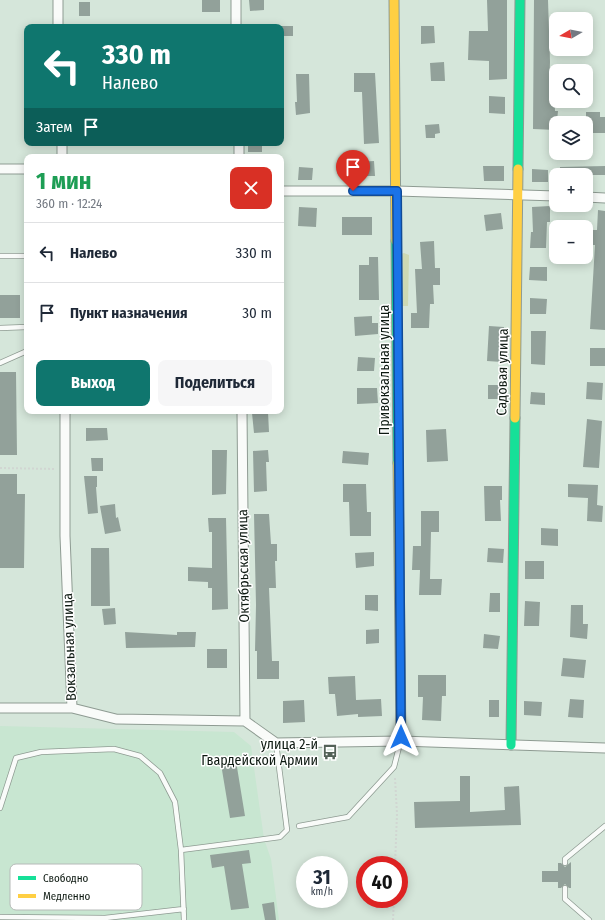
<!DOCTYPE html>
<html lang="ru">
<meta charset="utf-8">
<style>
body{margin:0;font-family:"Fira Sans Condensed",sans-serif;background:#f6f6f7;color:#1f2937;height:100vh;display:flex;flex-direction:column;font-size:15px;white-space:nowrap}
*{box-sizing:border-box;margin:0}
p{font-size:13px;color:#747a83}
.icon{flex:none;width:22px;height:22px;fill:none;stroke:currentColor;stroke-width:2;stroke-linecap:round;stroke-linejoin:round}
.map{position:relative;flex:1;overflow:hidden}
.panel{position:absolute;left:24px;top:154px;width:260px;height:260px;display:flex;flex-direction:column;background:#fff;border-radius:8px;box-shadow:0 2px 10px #0003}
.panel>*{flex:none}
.top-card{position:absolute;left:24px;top:24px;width:260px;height:122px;border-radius:8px;box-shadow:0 2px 10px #0003;background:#0f766e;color:#fff;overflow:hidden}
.needle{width:26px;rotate:260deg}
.fabs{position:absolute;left:549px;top:12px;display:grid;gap:8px}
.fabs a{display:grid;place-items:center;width:44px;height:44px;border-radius:8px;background:#fff;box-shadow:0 2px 10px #0003;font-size:20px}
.speed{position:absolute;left:296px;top:856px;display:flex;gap:8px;font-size:20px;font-weight:700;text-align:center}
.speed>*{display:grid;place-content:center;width:52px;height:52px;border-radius:50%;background:#fff;box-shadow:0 2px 10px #0003;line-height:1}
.speed small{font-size:10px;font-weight:400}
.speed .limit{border:6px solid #d22;background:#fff;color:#111}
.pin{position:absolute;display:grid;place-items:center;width:34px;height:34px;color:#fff;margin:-41px -17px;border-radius:50% 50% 50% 0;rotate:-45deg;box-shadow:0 0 4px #0007}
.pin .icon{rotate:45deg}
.me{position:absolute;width:44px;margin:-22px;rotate:0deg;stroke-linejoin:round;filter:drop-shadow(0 0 3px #0008)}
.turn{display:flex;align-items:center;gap:14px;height:84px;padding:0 12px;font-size:18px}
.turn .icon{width:52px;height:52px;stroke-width:2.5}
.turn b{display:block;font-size:28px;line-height:34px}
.then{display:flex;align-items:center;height:38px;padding:0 12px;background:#0003;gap:8px;font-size:15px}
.round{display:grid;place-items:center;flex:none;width:42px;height:42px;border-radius:8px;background:#f6f6f7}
.overview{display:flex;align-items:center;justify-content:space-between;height:68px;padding:0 12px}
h1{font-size:24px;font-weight:700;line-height:30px;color:#1e9e55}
.primary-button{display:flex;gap:8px;margin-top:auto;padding:8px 12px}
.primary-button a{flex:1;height:46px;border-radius:8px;background:#0f766e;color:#fff;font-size:16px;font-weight:700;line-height:46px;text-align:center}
.primary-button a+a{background:#f6f6f7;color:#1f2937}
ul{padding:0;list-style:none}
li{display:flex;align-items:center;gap:12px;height:60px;padding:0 12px;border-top:1px solid #e0e1e3}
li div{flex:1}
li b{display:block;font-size:15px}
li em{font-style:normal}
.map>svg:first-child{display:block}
.built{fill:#c8e6d1}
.green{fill:#cdd9b3}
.building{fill:#92a19a}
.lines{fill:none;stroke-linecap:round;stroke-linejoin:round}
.lane-casing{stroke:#8e9b92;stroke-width:6}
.street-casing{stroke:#8e9b92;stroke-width:11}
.fast-casing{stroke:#8e9b92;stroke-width:11}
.slow-casing{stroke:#8e9b92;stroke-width:11}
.path{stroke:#d1d6d2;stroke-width:2;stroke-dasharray:2 2;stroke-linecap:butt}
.lane{stroke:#f9fbf9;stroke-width:4.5}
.street{stroke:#f9fbf9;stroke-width:9}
.fast{stroke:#16e098;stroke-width:9}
.slow{stroke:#ffcf43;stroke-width:9}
.route-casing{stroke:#114b97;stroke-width:10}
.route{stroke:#1a73e8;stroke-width:7}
.labels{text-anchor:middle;stroke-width:3;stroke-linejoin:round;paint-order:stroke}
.street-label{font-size:14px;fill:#0d1911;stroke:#fff}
.poi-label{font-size:14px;fill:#0d1911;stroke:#fff;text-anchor:end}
.key{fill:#fff;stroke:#b6bab8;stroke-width:1}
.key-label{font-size:11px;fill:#0d1911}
</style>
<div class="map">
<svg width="605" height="920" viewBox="0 0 605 920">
<rect width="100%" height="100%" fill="#d5e6da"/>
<!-- built -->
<path class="built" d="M0 726 234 732 251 746 264 839 271 859 279 920H0Z"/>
<!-- green -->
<path class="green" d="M404 253 409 255 408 306H398V255Z"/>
<!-- building -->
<path class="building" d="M202 0H220V12H202Z
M249 0H264V10L250 11Z
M487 0H507V79L489 80V61L468 60 469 31H488Z
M534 0H548L550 62 549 86H554L555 111H558L556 130 533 129Z
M79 2H90V16H79Z
M281 26H293V36H281Z
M421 26H434L435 43 421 44Z
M444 62 445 81H431L430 63Z
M354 73H375L379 143 364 144 362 92H354Z
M296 74H309L310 113 296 115 295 102H297Z
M489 96 505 97V114L489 113Z
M586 112H600V117H605V133H586Z
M439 124 440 133 435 134V138H426L425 125Z
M248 143H262V152H248Z
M374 161 375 176H358L357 162Z
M483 166H504V181H484Z
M605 166V175H560V167Z
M299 167 313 168 312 180H298Z
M532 169 548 170V182H532Z
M550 206V222H547L546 248H530L531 232H533L532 207Z
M299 207 317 208 316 227 298 226Z
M598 210 605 211V330L590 329 595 245H591L592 230H597Z
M501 213 503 229 486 231 484 215Z
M342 217H372V235H342Z
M434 241 435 268H440V285H433L434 304H430L429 328H411V313H417L415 269H422L420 242Z
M369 257H378L379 300H359V265H369Z
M530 267H547V281L529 280Z
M0 295H20V318H0Z
M530 298 547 299 546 314H530Z
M372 316V323H378V334L355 336 354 317Z
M489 326 504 327 502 362 487 361Z
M531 331H546L545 365 531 364Z
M590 348H605V366H590Z
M358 357 375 358 374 371H357Z
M0 372H16L17 455H0Z
M587 382 603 383 602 400 586 399Z
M488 385H504V399H488Z
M357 388H377L378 403 357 404Z
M531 392 545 393V405L530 404Z
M268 412 269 432 254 433 252 413Z
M587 419 602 421 599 468 583 467Z
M86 428H107L108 440 86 441Z
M446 429 448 461 427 462 426 430Z
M212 450H227L226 494 212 495Z
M268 450 269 462H266L267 491 254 492 253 451Z
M343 451 369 453 368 465 342 463Z
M91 458H103V471H92Z
M0 474H17V494H25L24 568H0Z
M84 476H97V487H96L98 513 88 514Z
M343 484H366L367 512H371V536H350L349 502H343Z
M568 484 598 485 597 505 603 506 602 522 587 521 588 498 568 497Z
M484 486H502V500H500L501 521H485Z
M115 504 116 518 118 517 121 531 105 534 100 506Z
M421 511H439V532H431L430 579H442L441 595H419L420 570H412L413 546H421Z
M254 514H269L271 544H277V561H275L276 588H269L272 661H279V679H257V651H255L256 605Z
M208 518H226L228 609 212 610V588H208V582L188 581V567L212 568V532H209Z
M541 528 558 529V546L541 545Z
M91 548H109L110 606H91Z
M488 548 504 549 503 563 487 562Z
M374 552V566L356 568 355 553Z
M525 561H544V579H525Z
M490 593H500V612H489Z
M365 595H378V611L365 610Z
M525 601 540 602 539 626H524Z
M571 605H583V624H588L587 639 570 637Z
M115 608 116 624 104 625 102 609Z
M379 629V643L366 644V630Z
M125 632 177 635V632H196L195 647 126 648Z
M484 634 500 636 498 649 483 648Z
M207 649H227V668H207Z
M563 658 586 660 584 678 561 676Z
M418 675H446V696H442L441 721 422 720 423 697H418Z
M355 676 356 700 381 699 382 716 358 717V714L337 716 335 694H329L328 677Z
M570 699 584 700 583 718 568 717Z
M304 700 305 722 283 723V701Z
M489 700H499V717H489Z
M524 701 542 702 541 716 524 715Z
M236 761 245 816 230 818 221 764Z
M460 776H470V812L505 810 504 787 519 786 521 825 415 828 414 802 460 801Z
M249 850 251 863 242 864 249 908 231 910 224 866 212 868 210 855Z
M571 862V888H569L565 884 561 888H558V882H542V871H558V863H561L565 867Z
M274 902 276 920H265L262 904Z"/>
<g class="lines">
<defs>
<path id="lane" d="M0 256H27
M0 328 27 327
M0 363 27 351
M0 808 16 758 41 752 114 749 140 756 160 773 175 802 181 850 184 920
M299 826 348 817 394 767 400 743
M181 850 280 837 287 830 276 743
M565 863V859L605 826
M565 888V899L589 920
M0 917 105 918 184 909"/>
<path id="street" d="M58 0V27
M236 0V27
M62 143V157
M239 143V157
M0 169H27
M281 191H397L556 196
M586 197 605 198
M65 411V536L72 708
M242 411 245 721
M0 708H72L116 719 245 721
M245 721 276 743 401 741 605 748"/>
<path id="fast" d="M518 169 520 0
M396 241 398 463
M511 745 515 418"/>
<path id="slow" d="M394 0 396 241
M515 418 518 169
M398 463 401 741"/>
</defs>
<!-- lane casing -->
<use href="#lane" class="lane-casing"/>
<!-- street casing -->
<use href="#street" class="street-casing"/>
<!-- fast casing -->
<use href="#fast" class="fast-casing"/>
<!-- slow casing -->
<use href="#slow" class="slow-casing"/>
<!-- path -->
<path class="path" d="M0 468 56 469
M395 778 397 814 395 865
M393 920 394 899"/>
<!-- lane -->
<use href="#lane" class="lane"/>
<!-- street -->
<use href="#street" class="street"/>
<!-- fast -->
<use href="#fast" class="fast"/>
<!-- slow -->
<use href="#slow" class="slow"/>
</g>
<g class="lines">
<defs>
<path id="route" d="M353 191H397L401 737"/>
</defs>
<!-- route casing -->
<use href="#route" class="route-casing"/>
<!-- route -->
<use href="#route" class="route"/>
</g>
<!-- icons -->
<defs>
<symbol id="bus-bare" viewBox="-9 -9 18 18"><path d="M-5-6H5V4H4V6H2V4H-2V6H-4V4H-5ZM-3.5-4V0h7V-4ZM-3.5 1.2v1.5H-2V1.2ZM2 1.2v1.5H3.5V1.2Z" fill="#536157" stroke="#fff" stroke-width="2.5" paint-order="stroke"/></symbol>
</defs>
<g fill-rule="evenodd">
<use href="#bus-bare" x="319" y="741" width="22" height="22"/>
</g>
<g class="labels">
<!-- street labels -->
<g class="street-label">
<text transform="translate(384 370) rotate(-90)" y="5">Привокзальная улица</text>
<text transform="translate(502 372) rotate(-89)" y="5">Садовая улица</text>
<text transform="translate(243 566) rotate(-91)" y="5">Октябрьская улица</text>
<text transform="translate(69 647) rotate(-92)" y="5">Вокзальная улица</text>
</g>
<!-- poi labels -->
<g class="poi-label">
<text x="318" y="749">улица 2-й<tspan x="318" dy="16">Гвардейской Армии</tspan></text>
</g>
</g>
<!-- legend -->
<rect x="10" y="864" width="132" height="46" rx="6" class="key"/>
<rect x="18" y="876" width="18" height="4" fill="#16e098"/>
<rect x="18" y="894" width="18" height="4" fill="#ffcf43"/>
<g class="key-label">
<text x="43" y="882">Свободно</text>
<text x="43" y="900">Медленно</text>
</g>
</svg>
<div class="fabs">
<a><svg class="needle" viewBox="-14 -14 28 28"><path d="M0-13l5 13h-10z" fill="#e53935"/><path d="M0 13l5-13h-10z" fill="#747a83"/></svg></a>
<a><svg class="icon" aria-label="search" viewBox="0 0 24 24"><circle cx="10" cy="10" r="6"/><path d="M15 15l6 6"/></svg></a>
<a><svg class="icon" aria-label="layers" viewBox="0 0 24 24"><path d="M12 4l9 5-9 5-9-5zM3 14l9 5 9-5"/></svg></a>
<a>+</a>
<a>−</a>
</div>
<div class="speed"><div>31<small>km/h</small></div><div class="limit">40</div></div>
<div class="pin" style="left:353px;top:191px;background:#d93025"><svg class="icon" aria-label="arrive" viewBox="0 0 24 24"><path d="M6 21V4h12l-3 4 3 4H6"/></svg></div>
<svg class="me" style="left:401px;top:737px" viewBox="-20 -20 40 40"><path d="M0-17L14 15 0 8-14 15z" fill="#1a73e8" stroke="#fff" stroke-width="4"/></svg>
<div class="top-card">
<div class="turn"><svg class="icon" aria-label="left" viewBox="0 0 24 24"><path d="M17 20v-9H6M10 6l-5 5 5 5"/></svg><div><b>330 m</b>Налево</div></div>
<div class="then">Затем<svg class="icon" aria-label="arrive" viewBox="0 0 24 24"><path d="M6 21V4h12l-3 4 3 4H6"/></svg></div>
</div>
<section class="panel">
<div class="overview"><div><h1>1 мин</h1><p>360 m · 12:24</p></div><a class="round" style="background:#d93025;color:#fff"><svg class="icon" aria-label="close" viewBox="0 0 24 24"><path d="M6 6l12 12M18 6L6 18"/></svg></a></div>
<ul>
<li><svg class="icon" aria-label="left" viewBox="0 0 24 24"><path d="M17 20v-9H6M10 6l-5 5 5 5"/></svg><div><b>Налево</b></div><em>330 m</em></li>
<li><svg class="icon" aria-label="arrive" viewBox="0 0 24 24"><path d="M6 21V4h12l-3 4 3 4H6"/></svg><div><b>Пункт назначения</b></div><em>30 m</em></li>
</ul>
<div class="primary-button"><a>Выход</a><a>Поделиться</a></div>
</section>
</div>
